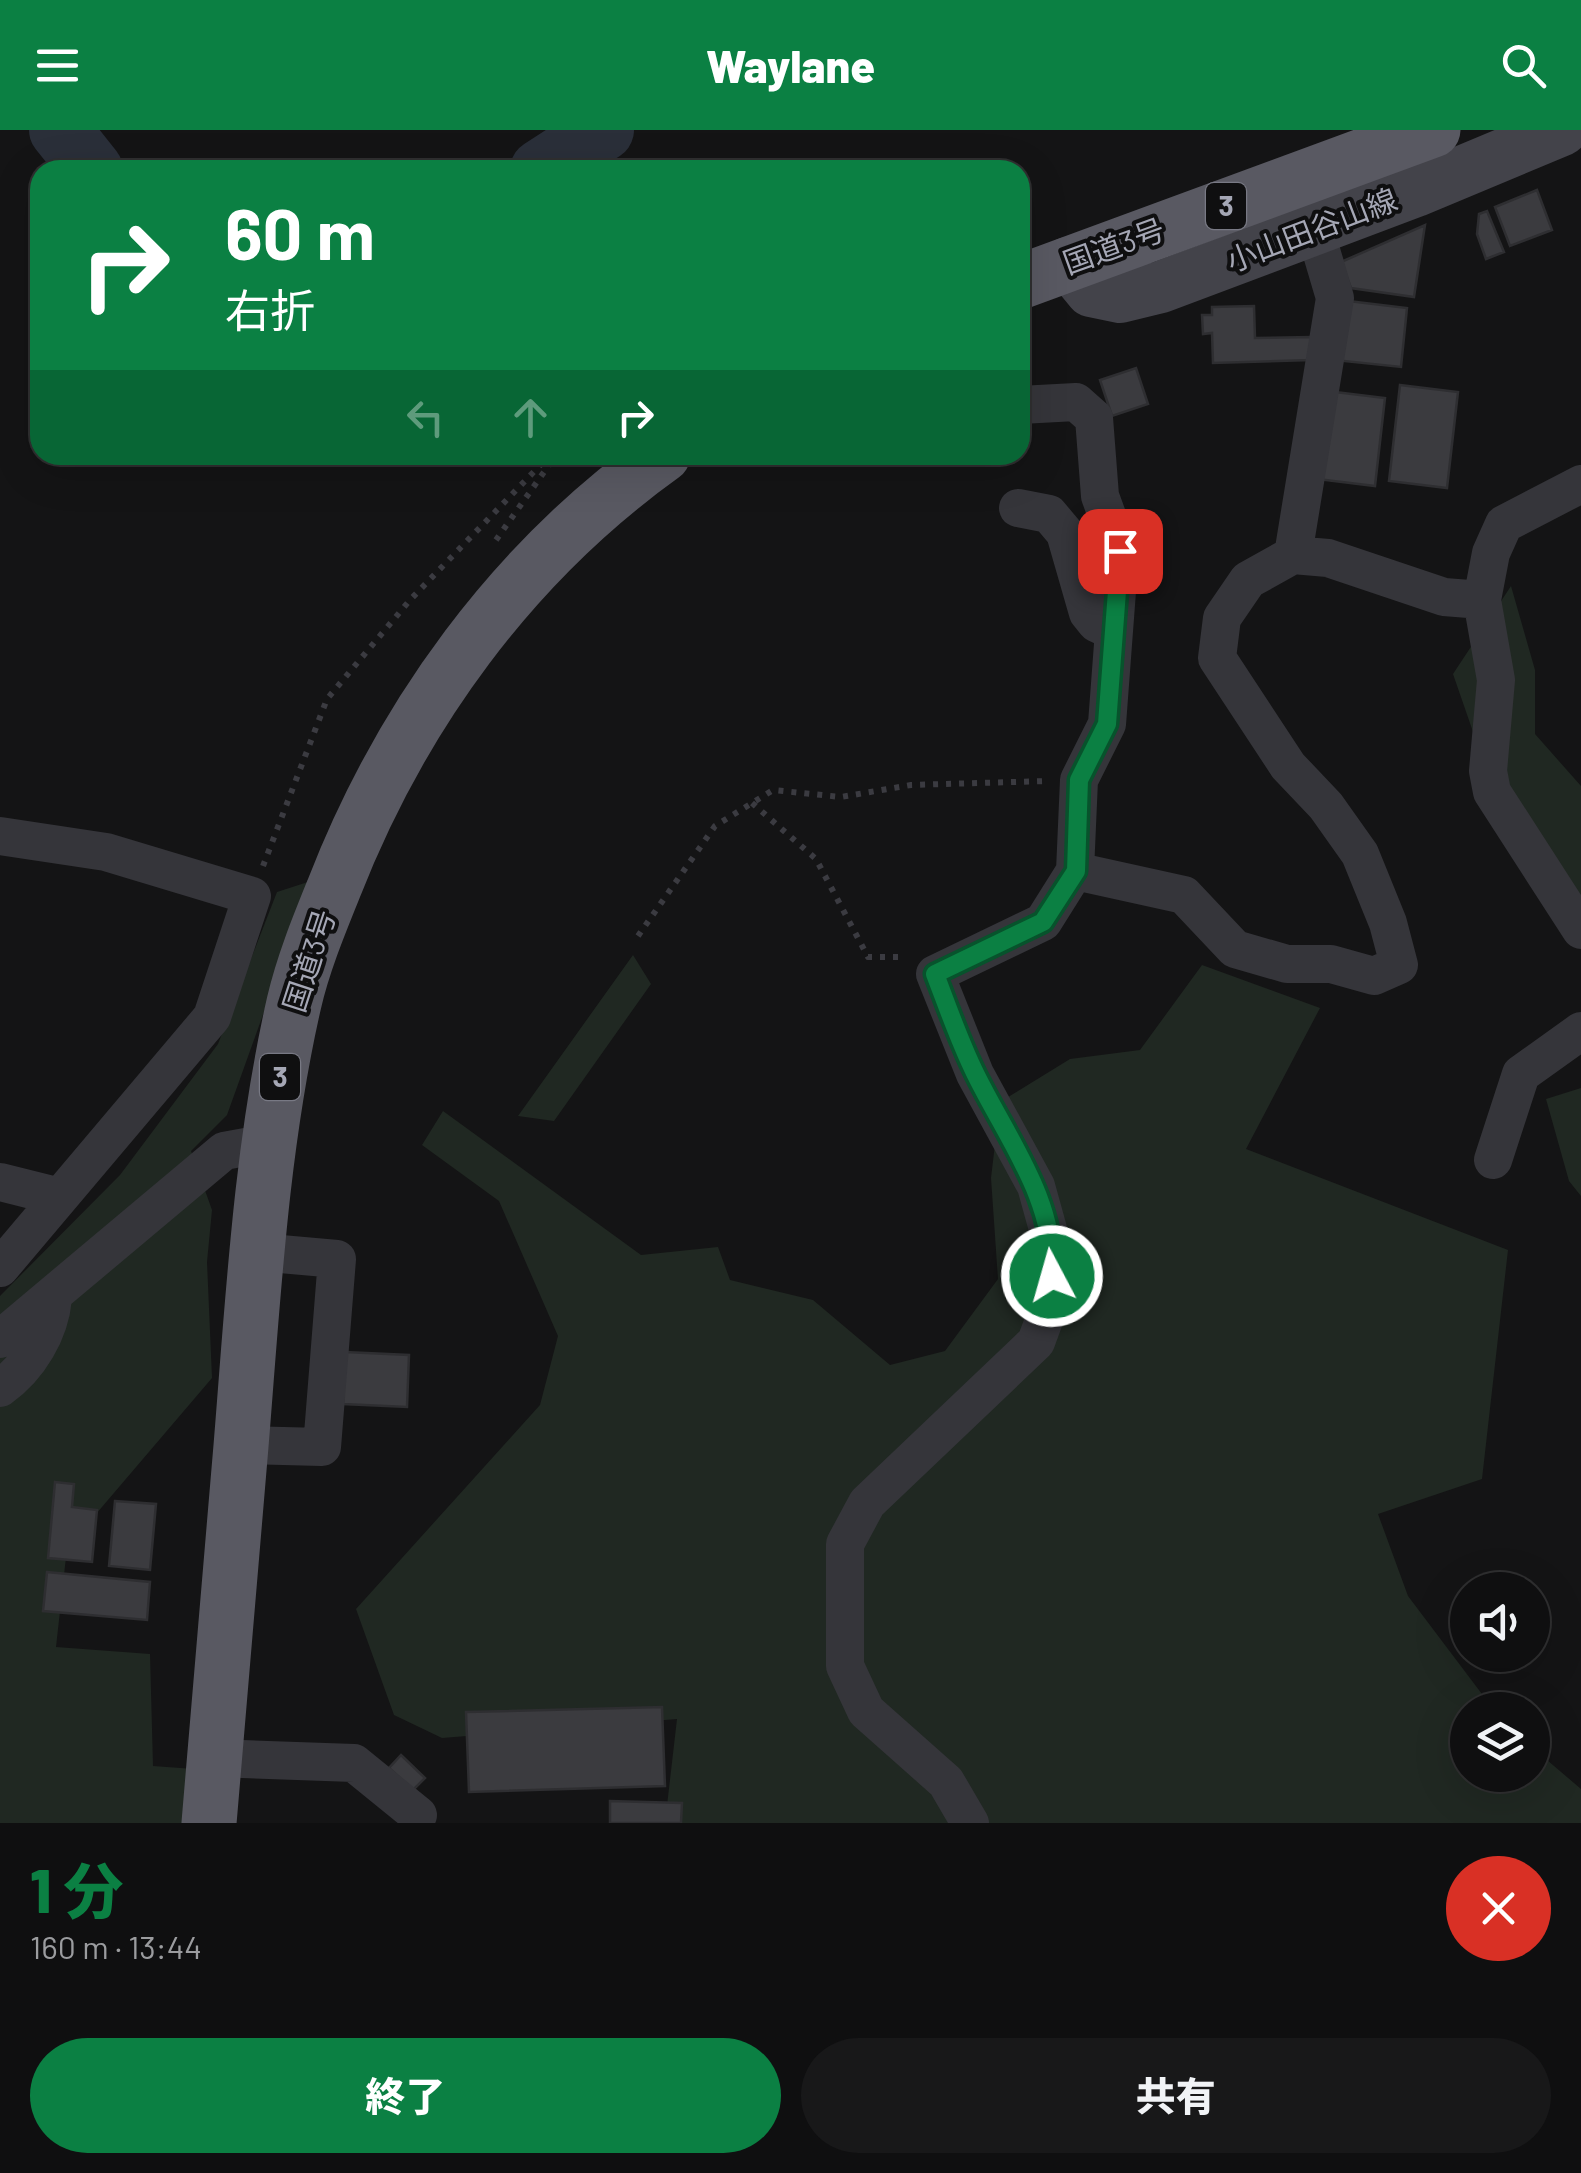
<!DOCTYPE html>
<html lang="ja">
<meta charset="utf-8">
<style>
body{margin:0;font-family:Barlow,"Noto Sans JP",sans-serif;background:#181819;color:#f1f3f6;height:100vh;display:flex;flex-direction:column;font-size:38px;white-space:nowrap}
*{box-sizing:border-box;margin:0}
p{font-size:32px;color:#9b9c9f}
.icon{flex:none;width:55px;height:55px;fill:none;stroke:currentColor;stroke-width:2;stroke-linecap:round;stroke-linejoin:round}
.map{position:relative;height:1693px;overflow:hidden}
.drawer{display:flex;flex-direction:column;background:#0f0f10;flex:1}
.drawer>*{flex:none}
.hud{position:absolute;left:30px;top:30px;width:1000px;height:305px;border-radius:30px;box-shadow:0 10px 40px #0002,0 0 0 2px #2f2f30;background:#0b8043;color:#fff;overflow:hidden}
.tools{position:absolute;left:1450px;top:1442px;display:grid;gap:20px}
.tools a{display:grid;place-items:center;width:100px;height:100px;border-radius:50%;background:#0f0f10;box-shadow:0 10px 40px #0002,0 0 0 2px #2f2f30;font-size:50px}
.pin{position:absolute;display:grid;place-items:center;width:85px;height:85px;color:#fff;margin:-42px;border-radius:20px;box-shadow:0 5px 15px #0006}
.me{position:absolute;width:110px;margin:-55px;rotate:354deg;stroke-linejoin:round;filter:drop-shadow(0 0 8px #0008)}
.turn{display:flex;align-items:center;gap:35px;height:210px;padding:0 30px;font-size:45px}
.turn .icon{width:130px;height:130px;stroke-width:2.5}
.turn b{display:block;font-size:70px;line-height:85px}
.lanes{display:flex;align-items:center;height:95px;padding:0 30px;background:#0003;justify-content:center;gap:50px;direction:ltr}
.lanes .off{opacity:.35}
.round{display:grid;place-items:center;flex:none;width:105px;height:105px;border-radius:52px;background:#181819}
.headline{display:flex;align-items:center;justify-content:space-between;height:170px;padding:0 30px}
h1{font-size:60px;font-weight:800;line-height:75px;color:#0b8043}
.primary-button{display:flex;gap:20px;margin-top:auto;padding:20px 30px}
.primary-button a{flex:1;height:115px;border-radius:60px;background:#0b8043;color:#fff;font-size:40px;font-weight:800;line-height:115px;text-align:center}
.primary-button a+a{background:#181819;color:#f1f3f6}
header{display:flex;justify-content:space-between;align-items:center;height:130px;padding:0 30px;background:#0b8043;color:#fff;font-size:45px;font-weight:800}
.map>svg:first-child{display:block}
.green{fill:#202822}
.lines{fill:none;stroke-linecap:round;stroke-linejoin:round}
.river{stroke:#2a2f39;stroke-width:62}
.building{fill:#3b3b3f;stroke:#2e2e31;stroke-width:2.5}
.path{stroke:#3b3b41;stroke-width:6;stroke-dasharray:5 8;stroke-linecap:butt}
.minor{stroke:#35353a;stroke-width:38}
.secondary{stroke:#43434a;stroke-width:52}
.trunk{stroke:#595962;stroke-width:55}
.route-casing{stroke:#07532c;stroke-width:25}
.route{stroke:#0b8043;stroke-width:18}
.labels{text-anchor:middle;stroke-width:8;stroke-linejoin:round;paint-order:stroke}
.shield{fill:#0f0f10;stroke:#787984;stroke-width:2.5}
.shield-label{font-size:28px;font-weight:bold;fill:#a5a7b5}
.street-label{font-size:30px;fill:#a5a7b5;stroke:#0f0f10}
</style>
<header><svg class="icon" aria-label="menu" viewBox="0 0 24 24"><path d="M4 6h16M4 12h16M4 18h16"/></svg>Waylane<svg class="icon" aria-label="search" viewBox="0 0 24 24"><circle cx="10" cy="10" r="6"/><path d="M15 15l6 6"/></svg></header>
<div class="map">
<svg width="1581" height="1693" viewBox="0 0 1581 1693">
<rect width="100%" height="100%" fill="#141415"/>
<!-- green -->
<path class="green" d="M1511 456 1535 540V604L1581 656V817L1498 674 1453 544Z
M311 751 227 985 191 1021 212 1080 207 1132 212 1248 67 1418 56 1517 150 1524 153 1636 194 1639 189 1693H0V1166L120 1045 218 914 277 762Z
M633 825 651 854 554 991 518 986Z
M1202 835 1320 878 1246 1019 1508 1120 1482 1349 1378 1384 1408 1466 1494 1580H1468V1645H1532L1533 1618 1581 1659V1693H665L677 1589 442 1608 394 1585 356 1479 540 1275 558 1206 499 1071 422 1015 443 981 641 1125 718 1117 730 1150 813 1170 890 1235 945 1221 998 1149 991 1048 1000 972 1070 929 1140 920Z
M1581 958V1066L1569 1051 1546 969Z"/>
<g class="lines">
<!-- river -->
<path class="river" d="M60 0 92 40
M541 40 603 0"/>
</g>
<!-- building -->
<path class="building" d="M1537 60 1552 100 1510 116 1495 77Z
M1487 81 1504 122 1486 129 1477 104 1479 84Z
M1425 95 1414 167 1351 158 1341 132Z
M1340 170 1407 178 1401 237 1334 230Z
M1254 176 1255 208 1311 207V230L1213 233 1212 203 1203 204 1202 185H1212V177Z
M1136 238 1148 274 1112 286 1100 250Z
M1400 255 1458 262 1447 358 1389 351Z
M1327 261 1385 268 1375 356 1317 349Z
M345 1222 409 1225 407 1277 343 1274Z
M55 1352 74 1354 72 1377 97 1380 92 1432 48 1428Z
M115 1371 156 1374 150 1440 109 1436Z
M47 1442 150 1452 147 1490 43 1481Z
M662 1577 665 1656 469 1662 466 1582Z
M401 1625 425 1648 413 1660 389 1638Z
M610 1671 682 1673 681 1693H610Z"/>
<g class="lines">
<!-- path -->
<path class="path" d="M496 410 556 325
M752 673 816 729 868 827H905
M263 736 327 569 410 470 550 325
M638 806 715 696 773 660 841 667 911 655 1048 651"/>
<!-- minor -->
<path class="minor" d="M1018 378 1049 384 1065 403 1088 483 1096 493 1113 501
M1293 425 1335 168 1315 100
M1482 470 1496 550 1488 641 1492 662 1581 800
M0 706 106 722 252 766 212 887 0 1138
M1075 741 1184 765 1235 819 1287 834H1331L1374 846 1399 835 1388 793 1360 724 1326 676 1288 636 1217 528 1222 488 1248 450 1293 425 1328 428 1444 467 1482 470 1491 423 1504 394 1581 354
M1493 1030 1521 944 1581 901
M0 1052 60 1067
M0 1209 224 1021 272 1012
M0 1258C29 1238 50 1202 53 1168
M241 1315 322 1317 337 1129 258 1122
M214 1628 354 1633 418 1685
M970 1693 946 1652 866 1581 845 1536V1414L867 1373 1036 1212 1051 1171 1054 1121 1036 1056 975 944 935 844 1043 792 1075 741 1079 650 1107 594 1120 421 1100 366 1094 288 1076 272 1020 275"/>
<!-- secondary -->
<path class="secondary" d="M1068 133 1091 161 1120 167 1161 157 1416 61 1562 0"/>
<!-- trunk -->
<path class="trunk" d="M1020 152 1433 0
M209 1693C219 1567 231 1442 241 1316 253 1169 261 1017 294 873 303 834 319 795 334 758 401 586 512 433 663 325"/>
</g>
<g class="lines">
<defs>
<path id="route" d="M1052 1146C1056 1071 1008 1010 976 945 960 913 948 878 935 844L1043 792 1076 741 1079 650 1107 594 1120 421"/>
</defs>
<!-- route casing -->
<use href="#route" class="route-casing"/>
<!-- route -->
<use href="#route" class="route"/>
</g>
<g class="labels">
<!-- shield labels -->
<g class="shield">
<rect x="1206" y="53" width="40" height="46" rx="8"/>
<rect x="260" y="924" width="40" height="46" rx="8"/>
</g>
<g class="shield-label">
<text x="1226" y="86">3</text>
<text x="280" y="957">3</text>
</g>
<!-- street labels -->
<g class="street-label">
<text transform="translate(1312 101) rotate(-21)" y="10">小山田谷山線</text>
<text transform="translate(1114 117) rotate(-20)" y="10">国道3号</text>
<text transform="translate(310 831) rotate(-72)" y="10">国道3号</text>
</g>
</g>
</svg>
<div class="tools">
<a><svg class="icon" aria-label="sound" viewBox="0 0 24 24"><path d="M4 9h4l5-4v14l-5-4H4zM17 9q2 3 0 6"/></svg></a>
<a><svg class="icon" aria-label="layers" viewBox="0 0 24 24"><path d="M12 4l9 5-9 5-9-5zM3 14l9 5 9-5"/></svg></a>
</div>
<div class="pin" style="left:1120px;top:421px;background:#d93025"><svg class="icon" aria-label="arrive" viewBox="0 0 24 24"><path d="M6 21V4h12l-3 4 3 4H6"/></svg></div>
<svg class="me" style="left:1052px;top:1146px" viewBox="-20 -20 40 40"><circle r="17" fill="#0b8043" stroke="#fff" stroke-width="3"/><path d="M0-11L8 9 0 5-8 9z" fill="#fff"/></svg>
<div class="hud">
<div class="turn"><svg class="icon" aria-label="right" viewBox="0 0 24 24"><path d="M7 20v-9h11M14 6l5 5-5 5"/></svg><div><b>60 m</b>右折</div></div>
<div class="lanes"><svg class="icon off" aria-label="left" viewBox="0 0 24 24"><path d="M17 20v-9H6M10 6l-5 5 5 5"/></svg><svg class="icon off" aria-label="ahead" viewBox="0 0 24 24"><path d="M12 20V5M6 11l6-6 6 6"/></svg><svg class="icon" aria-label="right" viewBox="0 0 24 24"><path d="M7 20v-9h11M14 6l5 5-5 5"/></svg></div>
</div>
</div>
<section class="drawer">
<div class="headline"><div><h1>1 分</h1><p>160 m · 13:44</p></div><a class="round" style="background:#d93025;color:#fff"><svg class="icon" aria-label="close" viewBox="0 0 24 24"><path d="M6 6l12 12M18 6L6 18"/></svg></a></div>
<div class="primary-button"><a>終了</a><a>共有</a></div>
</section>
